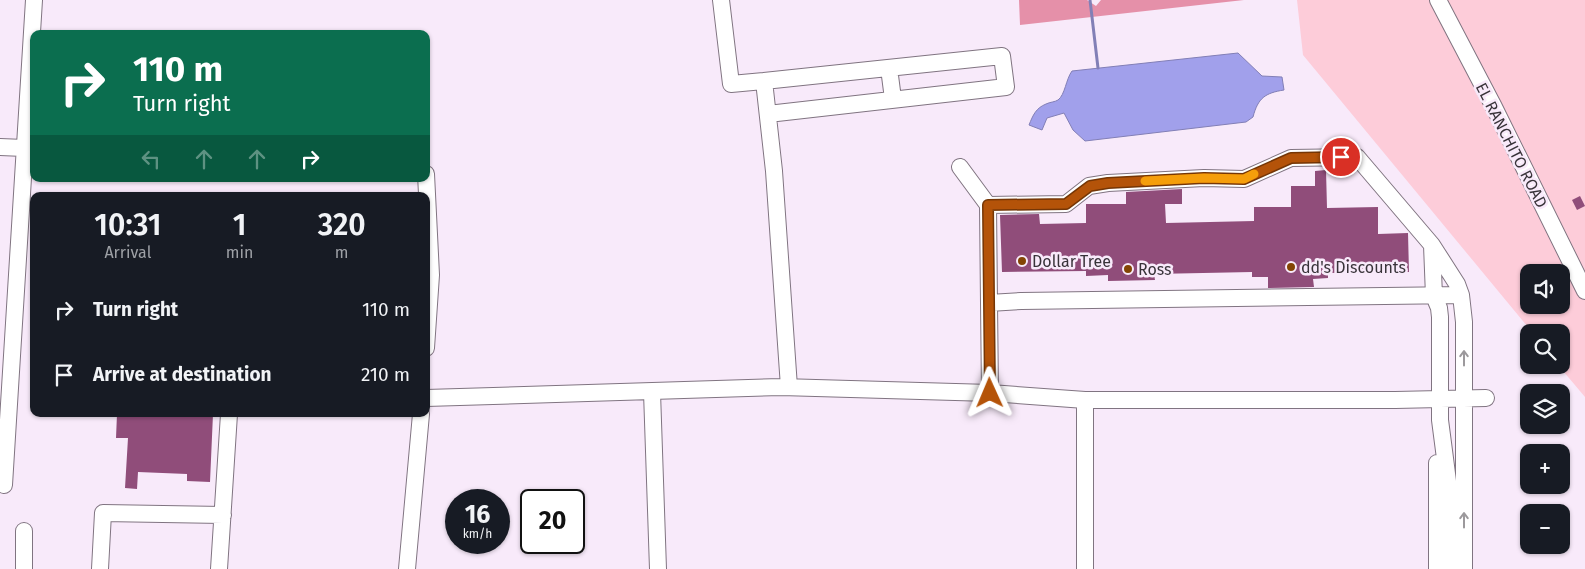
<!DOCTYPE html>
<meta charset="utf-8">
<style>
body{margin:0;font-family:"Fira Sans",sans-serif;background:#20242c;color:#f1f3f6;height:100vh;display:flex;flex-direction:column;font-size:19px;white-space:nowrap}
*{box-sizing:border-box;margin:0}
p{font-size:16px;color:#9ea1a6}
.icon{flex:none;width:28px;height:28px;fill:none;stroke:currentColor;stroke-width:2;stroke-linecap:round;stroke-linejoin:round}
.map{position:relative;flex:1;overflow:hidden}
.side{position:absolute;left:30px;top:192px;width:400px;height:225px;display:flex;flex-direction:column;background:#171b24;border-radius:10px;box-shadow:0 1px 4px #0004}
.side>*{flex:none}
.top-card{position:absolute;left:30px;top:30px;width:400px;height:152px;border-radius:10px;box-shadow:0 1px 4px #0004;background:#0b6e4f;color:#fff;overflow:hidden}
.buttons{position:absolute;left:1520px;top:264px;display:grid;gap:10px}
.buttons a{display:grid;place-items:center;width:50px;height:50px;border-radius:10px;background:#171b24;box-shadow:0 1px 4px #0004;font-size:25px}
.speed{position:absolute;left:445px;top:489px;display:flex;gap:10px;font-size:25px;font-weight:700;text-align:center}
.speed>*{display:grid;place-content:center;width:65px;height:65px;border-radius:50%;background:#171b24;box-shadow:0 1px 4px #0004;line-height:1}
.speed small{font-size:12px;font-weight:400}
.speed .limit{border:2px solid #111;border-radius:8px;background:#fff;color:#111}
.pin{position:absolute;display:grid;place-items:center;width:42px;height:42px;color:#fff;margin:-21px;border:2px solid #fff;border-radius:50%;box-shadow:0 1px 5px #0007}
.me{position:absolute;width:55px;margin:-28px;rotate:359deg;stroke-linejoin:round;filter:drop-shadow(0 0 4px #0008)}
.turn{display:flex;align-items:center;gap:18px;height:105px;padding:0 20px;font-size:22px}
.turn .icon{width:65px;height:65px;stroke-width:2.5}
.turn b{display:block;font-size:35px;line-height:42px}
.lanes{display:flex;align-items:center;height:48px;padding:0 20px;background:#0003;justify-content:center;gap:25px;direction:ltr}
.lanes .off{opacity:.35}
.eta{display:flex;justify-content:space-evenly;align-items:center;height:85px;text-align:center}
.eta b{font-size:30px;font-weight:600;line-height:35px}
ul{padding:0;list-style:none}
li{display:flex;align-items:center;gap:15px;height:65px;padding:0 20px}
li div{flex:1}
li b{display:block;font-size:19px}
li em{font-style:normal}
.map>svg:first-child{display:block}
.green{fill:#fdccd9;fill-rule:evenodd}
.forest{fill:#e590a9}
.water{fill:#a1a0eb;stroke:#827fb6}
.lines{fill:none;stroke-linecap:round;stroke-linejoin:round}
.stream{stroke:#827fb6;stroke-width:3}
.building{fill:#904d7a}
.minor-casing{stroke:#807481;stroke-width:18}
.minor{stroke:#fff;stroke-width:16}
.oneway{stroke:#9c999c}
.route-casing{stroke:#753606;stroke-width:12}
.route{stroke:#b45309;stroke-width:9}
.slow{stroke:#f59e0b;stroke-width:9}
.poi-dot{fill:#834504;stroke:#f8eafa;stroke-width:2}
.labels{text-anchor:middle;stroke-width:5;stroke-linejoin:round;paint-order:stroke}
.street-label{font-size:16px;fill:#383339;stroke:#f8eafa}
.poi-label{font-size:16px;fill:#383339;stroke:#f8eafa;text-anchor:start}
</style>
<div class="map">
<svg width="1585" height="569" viewBox="0 0 1585 569">
<rect width="100%" height="100%" fill="#f8eafa"/>
<!-- green -->
<path class="green" d="M1297 0H1585V397L1558 365H1561V332H1532L1303 55ZM1529 272H1561V305H1529Z"/>
<!-- forest -->
<path class="forest" d="M1019 0H1087L1096 6 1101 0H1244L1020 25Z"/>
<!-- water -->
<path class="water" d="M1238 53 1262 76 1282 77 1284 90C1265 93 1258 98 1253 117L1246 122 1085 141 1073 130 1064 113 1047 118 1042 130 1029 125C1033 115 1036 108 1046 104 1050 102 1055 102 1058 100 1065 95 1066 79 1072 71Z"/>
<g class="lines">
<!-- stream -->
<path class="stream" d="M1090 0 1098 68"/>
</g>
<!-- building -->
<path class="building" d="M1326 170 1327 208 1378 207V234L1408 233 1409 272 1328 273V278L1313 279 1314 287 1268 288V277H1252V272L1154 274 1155 280 1108 281V275L1086 276V271L1002 272 1000 215 1039 214 1040 224 1086 223V204H1126V192L1182 189V204H1165L1166 223 1254 221V207H1291V186H1315V171Z
M1580 196 1585 206 1577 210 1572 200Z
M117 414H213L210 482 187 481V474L138 472 137 489 125 488 128 438H116Z"/>
<g class="lines">
<defs>
<path id="minor" d="M721 0 731 84 764 81 774 171 789 387
M1438 0 1494 107 1585 291
M889 68 893 99
M764 81 1002 56 1006 87 768 114
M0 147 24 148
M960 167 988 205 1066 204 1089 186 1108 183 1204 178 1244 179 1291 158 1357 157 1432 245 1457 284 1461 295 1464 322V569
M426 174 431 275 426 348
M988 205 989 303
M1432 245 1434 296 1439 308 1440 317V420L1449 489 1450 569
M1461 295 1021 301 989 303 990 393 1085 400H1395L1486 398
M652 392 658 569
M426 398 781 387 990 393
M1085 400V569
M1437 463V569
M4 485 34 0
M24 569V531
M100 569 103 513 223 515
M219 569 229 414
M407 569 421 414"/>
</defs>
<!-- minor casing -->
<use href="#minor" class="minor-casing"/>
<!-- minor -->
<use href="#minor" class="minor"/>
</g>
<!-- one-way arrows -->
<defs><path id="oneway-shaft" d="M-6 0H5M1.5-3L5.5 0L1.5 3" fill="none" stroke-width="1.6" stroke-linecap="round" stroke-linejoin="round" transform="scale(1.25)"/></defs>
<g class="oneway">
<use href="#oneway-shaft" transform="translate(1464 358) rotate(-90)"/>
<use href="#oneway-shaft" transform="translate(1464 520) rotate(-90)"/>
</g>
<g class="lines">
<defs>
<path id="route" d="M990 393 988 205 1066 204 1090 186 1108 183 1204 178 1244 179 1291 158 1341 157"/>
</defs>
<!-- route casing -->
<use href="#route" class="route-casing"/>
<!-- route -->
<use href="#route" class="route"/>
<!-- slow -->
<path class="slow" d="M1145 181 1204 178 1244 179 1254 174"/>
</g>
<!-- markers -->
<g class="poi-dot">
<circle cx="1022" cy="261" r="5"/>
<circle cx="1291" cy="267" r="5"/>
<circle cx="1128" cy="269" r="5"/>
</g>
<g class="labels">
<!-- street labels -->
<g class="street-label">
<text transform="translate(1512 145) rotate(63)" y="6">EL RANCHITO ROAD</text>
</g>
<!-- poi labels -->
<g class="poi-label">
<text x="1032" y="267">Dollar Tree</text>
<text x="1301" y="273">dd's Discounts</text>
<text x="1138" y="275">Ross</text>
</g>
</g>
</svg>
<div class="buttons">
<a><svg class="icon" aria-label="sound" viewBox="0 0 24 24"><path d="M4 9h4l5-4v14l-5-4H4zM17 9q2 3 0 6"/></svg></a>
<a><svg class="icon" aria-label="search" viewBox="0 0 24 24"><circle cx="10" cy="10" r="6"/><path d="M15 15l6 6"/></svg></a>
<a><svg class="icon" aria-label="layers" viewBox="0 0 24 24"><path d="M12 4l9 5-9 5-9-5zM3 14l9 5 9-5"/></svg></a>
<a>+</a>
<a>−</a>
</div>
<div class="speed"><div>16<small>km/h</small></div><div class="limit">20</div></div>
<div class="pin" style="left:1341px;top:157px;background:#d93025"><svg class="icon" aria-label="arrive" viewBox="0 0 24 24"><path d="M6 21V4h12l-3 4 3 4H6"/></svg></div>
<svg class="me" style="left:990px;top:393px" viewBox="-20 -20 40 40"><path d="M0-17L14 15 0 8-14 15z" fill="#b45309" stroke="#fff" stroke-width="4"/></svg>
<div class="top-card">
<div class="turn"><svg class="icon" aria-label="right" viewBox="0 0 24 24"><path d="M7 20v-9h11M14 6l5 5-5 5"/></svg><div><b>110 m</b>Turn right</div></div>
<div class="lanes"><svg class="icon off" aria-label="left" viewBox="0 0 24 24"><path d="M17 20v-9H6M10 6l-5 5 5 5"/></svg><svg class="icon off" aria-label="ahead" viewBox="0 0 24 24"><path d="M12 20V5M6 11l6-6 6 6"/></svg><svg class="icon off" aria-label="ahead" viewBox="0 0 24 24"><path d="M12 20V5M6 11l6-6 6 6"/></svg><svg class="icon" aria-label="right" viewBox="0 0 24 24"><path d="M7 20v-9h11M14 6l5 5-5 5"/></svg></div>
</div>
<section class="side">
<div class="eta">
<div><b>10:31</b><p>Arrival</p></div>
<div><b>1</b><p>min</p></div>
<div><b>320</b><p>m</p></div>
</div>
<ul>
<li><svg class="icon" aria-label="right" viewBox="0 0 24 24"><path d="M7 20v-9h11M14 6l5 5-5 5"/></svg><div><b>Turn right</b></div><em>110 m</em></li>
<li><svg class="icon" aria-label="arrive" viewBox="0 0 24 24"><path d="M6 21V4h12l-3 4 3 4H6"/></svg><div><b>Arrive at destination</b></div><em>210 m</em></li>
</ul>
</section>
</div>
